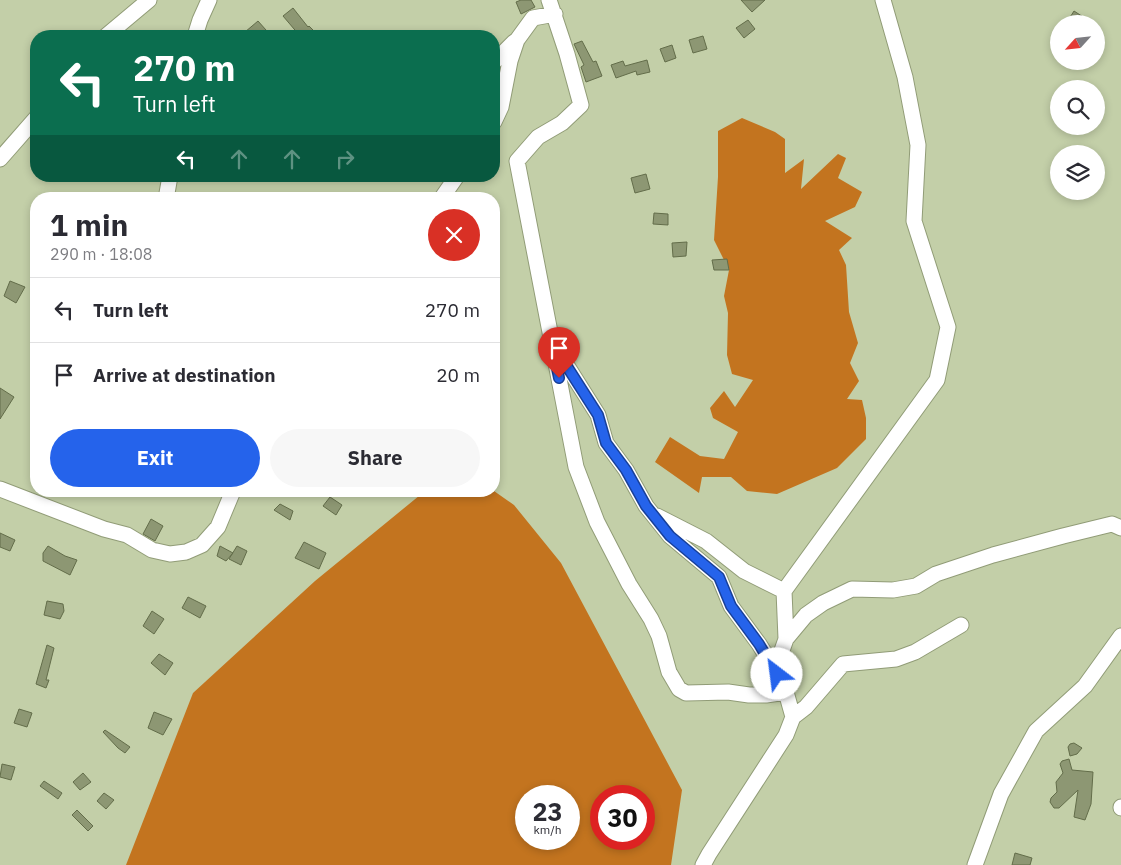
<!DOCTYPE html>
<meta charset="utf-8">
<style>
body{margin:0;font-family:"IBM Plex Sans",sans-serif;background:#f7f7f7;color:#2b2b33;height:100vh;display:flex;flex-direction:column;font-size:19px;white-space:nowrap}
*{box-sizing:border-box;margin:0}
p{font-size:16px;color:#7c7c81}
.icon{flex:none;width:28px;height:28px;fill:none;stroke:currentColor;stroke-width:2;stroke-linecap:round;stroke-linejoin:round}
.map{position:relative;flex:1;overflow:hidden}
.side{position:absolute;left:30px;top:192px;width:470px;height:305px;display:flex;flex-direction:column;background:#fff;border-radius:20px;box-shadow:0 2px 8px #0003}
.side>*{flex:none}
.top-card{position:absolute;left:30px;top:30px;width:470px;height:152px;border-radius:20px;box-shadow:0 2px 8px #0003;background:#0b6e4f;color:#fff;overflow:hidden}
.needle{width:32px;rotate:243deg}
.buttons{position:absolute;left:1050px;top:15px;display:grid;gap:10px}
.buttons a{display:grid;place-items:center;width:55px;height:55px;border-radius:50%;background:#fff;box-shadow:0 2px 8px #0003;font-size:25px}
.speed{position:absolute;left:515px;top:785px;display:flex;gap:10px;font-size:25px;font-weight:700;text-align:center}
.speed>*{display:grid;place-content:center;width:65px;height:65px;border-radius:50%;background:#fff;box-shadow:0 2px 8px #0003;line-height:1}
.speed small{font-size:12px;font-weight:400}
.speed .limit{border:8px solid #d22;background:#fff;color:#111}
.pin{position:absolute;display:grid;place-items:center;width:42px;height:42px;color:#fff;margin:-51px -21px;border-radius:50% 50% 50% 0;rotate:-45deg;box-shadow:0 0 5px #0007}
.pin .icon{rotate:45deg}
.me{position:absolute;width:55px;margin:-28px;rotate:330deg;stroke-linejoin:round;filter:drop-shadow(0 0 4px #0008)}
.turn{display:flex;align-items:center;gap:18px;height:105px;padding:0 20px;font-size:22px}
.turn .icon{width:65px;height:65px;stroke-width:2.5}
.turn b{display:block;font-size:35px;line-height:42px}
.lanes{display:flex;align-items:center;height:48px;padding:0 20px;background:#0003;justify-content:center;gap:25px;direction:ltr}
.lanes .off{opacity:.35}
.round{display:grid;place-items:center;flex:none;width:52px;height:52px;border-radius:26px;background:#f7f7f7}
.summary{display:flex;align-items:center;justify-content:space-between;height:85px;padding:0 20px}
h1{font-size:30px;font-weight:700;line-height:38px}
.primary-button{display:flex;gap:10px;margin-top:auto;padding:10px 20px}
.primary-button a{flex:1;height:58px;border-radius:30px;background:#2563eb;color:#fff;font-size:20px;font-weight:700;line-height:58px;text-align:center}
.primary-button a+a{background:#f7f7f7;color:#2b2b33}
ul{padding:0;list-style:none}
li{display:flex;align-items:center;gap:15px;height:65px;padding:0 20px;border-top:1px solid #e1e1e2}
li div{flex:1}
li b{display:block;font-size:19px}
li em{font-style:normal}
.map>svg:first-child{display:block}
.forest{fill:#c3741f;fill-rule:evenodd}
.building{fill:#8d9773;stroke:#636d4a}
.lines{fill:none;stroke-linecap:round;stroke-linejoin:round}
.minor-casing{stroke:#919c77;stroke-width:17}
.minor{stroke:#fff;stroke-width:15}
.route-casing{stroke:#184099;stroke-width:12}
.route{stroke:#2563eb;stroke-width:9}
</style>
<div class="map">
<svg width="1121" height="865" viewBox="0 0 1121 865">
<rect width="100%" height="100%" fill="#c3cfa8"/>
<!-- forest -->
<path class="forest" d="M742 118 775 132 785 139V173L804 159 801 189 838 154 846 158 838 178 862 192 855 207 825 221 852 238 839 250 846 265 849 312 858 343 850 363 859 381 847 399 862 400 866 418V439L837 468 777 494 747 491 731 477H702L699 493 655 462 670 437 700 456 724 459 738 432 713 418 710 408 724 391 735 407 753 380 732 374 727 355 728 313 724 296 729 270 714 240 718 177V131Z
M425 491H494L514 505 561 563 682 790 671 865H126L193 693 315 581ZM526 796H569V839H526ZM601 796H644V839H601Z"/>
<!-- building -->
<path class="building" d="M521 0H531L535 7 521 14 516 2Z
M741 0H765L752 12Z
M293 8 308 27 309 26 319 36H300L283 16Z
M1074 11 1094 24H1077L1069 19Z
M748 20 755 29 744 38 736 28Z
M258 21 266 30 259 36H249L245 32Z
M703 36 707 49 693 53 689 40Z
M582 41 593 62 596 61 602 76 586 82 581 67 584 65 574 44Z
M672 45 676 58 665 62 660 49Z
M647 60 650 72 637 75 636 71 616 78 611 65 623 61 625 66Z
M646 174 650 189 635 193 631 178Z
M654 213 668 214V225L653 224Z
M687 242 686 256 673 257 672 243Z
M727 259 729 270H714L712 260Z
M10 281 25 287 16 303 4 296Z
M0 388 14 397 0 419Z
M330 497 342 505 336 515 323 506Z
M280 504 293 511 290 520 274 510Z
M151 519 163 526 155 541 143 534Z
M0 533 15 540 10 551 0 547Z
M304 542 326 553 319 569 295 558Z
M48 546 65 556 77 560 70 575 43 561V553Z
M220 546 233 553 226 561 217 556Z
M237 546 247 551 241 565 229 559Z
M188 597 206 606 200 618 182 608Z
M47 601 63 604 64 611 60 619 44 615Z
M152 611 164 619 154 634 143 626Z
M47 645 54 648 46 680H49L46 688 36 684Z
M159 654 173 663 165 675 151 663Z
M19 709 32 713 27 727 14 723Z
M154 712 172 719 163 735 148 728Z
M105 730 130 747 125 753 118 748 103 732Z
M1074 743 1082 748 1077 754 1070 756 1068 747 1070 744Z
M1069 759 1072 770 1093 772 1091 804 1085 820 1074 817 1078 790 1059 808H1054L1050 802 1051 798 1057 792 1056 782 1063 773 1060 764 1062 761Z
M2 764 15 767 11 780 0 777Z
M83 773 91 782 80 790 73 782Z
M44 781 62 793 58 799 40 786Z
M104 793 114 800 106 809 97 801Z
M77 810 93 826 88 831 72 815Z
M1015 853 1032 858 1030 865H1012Z"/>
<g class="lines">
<defs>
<path id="minor" d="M549 0 567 54 581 105 562 123 538 137 517 161 576 467 597 522 629 584 651 619 659 636 669 672 679 689 686 693 728 692 749 695H766L786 692
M106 36 149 0
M195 36 200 20 209 0
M494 62 514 42
M494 122 501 107 510 61 517 40 533 18 555 14
M0 159 36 118
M166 199 170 176
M441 199 457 176
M557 350 598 415 606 443 626 470 646 506 670 536 719 577 731 606 759 644 777 673
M0 489 104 529 127 535 152 550 170 554 186 552 202 545 218 527 233 491
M657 516 706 541 744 571 784 591
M786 639 784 591 937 380 948 327 914 221 918 145 905 77 883 0
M793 717 806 707 843 664 896 659 915 652 961 625
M1121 807V808
M703 865 709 854 786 735 793 717 786 692 777 673 779 659 786 639 806 615 823 603 852 589 893 590 916 586 936 574 993 555 1063 536 1112 524 1121 528
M975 865 1001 794 1036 731 1085 686 1121 636"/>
</defs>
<!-- minor casing -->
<use href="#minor" class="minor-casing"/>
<!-- minor -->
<use href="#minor" class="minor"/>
</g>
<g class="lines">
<defs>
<path id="route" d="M559 378 552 343 598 415 606 443 626 470 646 506 670 536 719 577 731 606 759 644 777 674"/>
</defs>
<!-- route casing -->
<use href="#route" class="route-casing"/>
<!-- route -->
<use href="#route" class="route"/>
</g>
</svg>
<div class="buttons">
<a><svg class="needle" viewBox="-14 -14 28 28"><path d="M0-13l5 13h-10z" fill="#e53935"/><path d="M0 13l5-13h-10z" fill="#7c7c81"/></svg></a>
<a><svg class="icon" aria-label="search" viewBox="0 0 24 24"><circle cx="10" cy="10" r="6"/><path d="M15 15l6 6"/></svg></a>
<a><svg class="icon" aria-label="layers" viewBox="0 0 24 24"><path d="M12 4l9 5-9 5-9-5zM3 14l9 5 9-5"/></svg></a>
</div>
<div class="speed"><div>23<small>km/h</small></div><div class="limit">30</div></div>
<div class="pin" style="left:559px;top:378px;background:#d93025"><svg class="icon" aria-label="arrive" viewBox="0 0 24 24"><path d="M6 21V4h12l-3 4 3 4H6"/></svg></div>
<svg class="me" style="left:777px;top:674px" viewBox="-20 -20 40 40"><circle r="19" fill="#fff"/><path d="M0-13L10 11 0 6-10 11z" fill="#2563eb"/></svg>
<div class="top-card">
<div class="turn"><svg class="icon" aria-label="left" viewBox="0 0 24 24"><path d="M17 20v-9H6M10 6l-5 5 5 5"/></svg><div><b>270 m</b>Turn left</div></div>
<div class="lanes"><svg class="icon" aria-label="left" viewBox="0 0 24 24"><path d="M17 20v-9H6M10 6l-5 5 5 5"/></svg><svg class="icon off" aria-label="ahead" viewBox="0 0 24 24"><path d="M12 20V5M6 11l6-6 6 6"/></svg><svg class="icon off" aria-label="ahead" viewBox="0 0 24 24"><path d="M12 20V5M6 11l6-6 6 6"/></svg><svg class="icon off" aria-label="right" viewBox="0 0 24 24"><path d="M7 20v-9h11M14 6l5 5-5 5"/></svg></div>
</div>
<section class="side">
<div class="summary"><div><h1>1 min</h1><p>290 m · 18:08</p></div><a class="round" style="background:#d93025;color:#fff"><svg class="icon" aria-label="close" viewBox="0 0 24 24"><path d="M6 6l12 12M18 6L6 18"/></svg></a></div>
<ul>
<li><svg class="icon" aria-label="left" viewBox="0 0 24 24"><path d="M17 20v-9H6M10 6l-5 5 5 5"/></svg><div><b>Turn left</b></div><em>270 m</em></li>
<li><svg class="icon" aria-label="arrive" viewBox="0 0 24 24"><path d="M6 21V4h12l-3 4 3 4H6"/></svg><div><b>Arrive at destination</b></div><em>20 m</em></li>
</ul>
<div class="primary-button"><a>Exit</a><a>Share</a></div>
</section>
</div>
